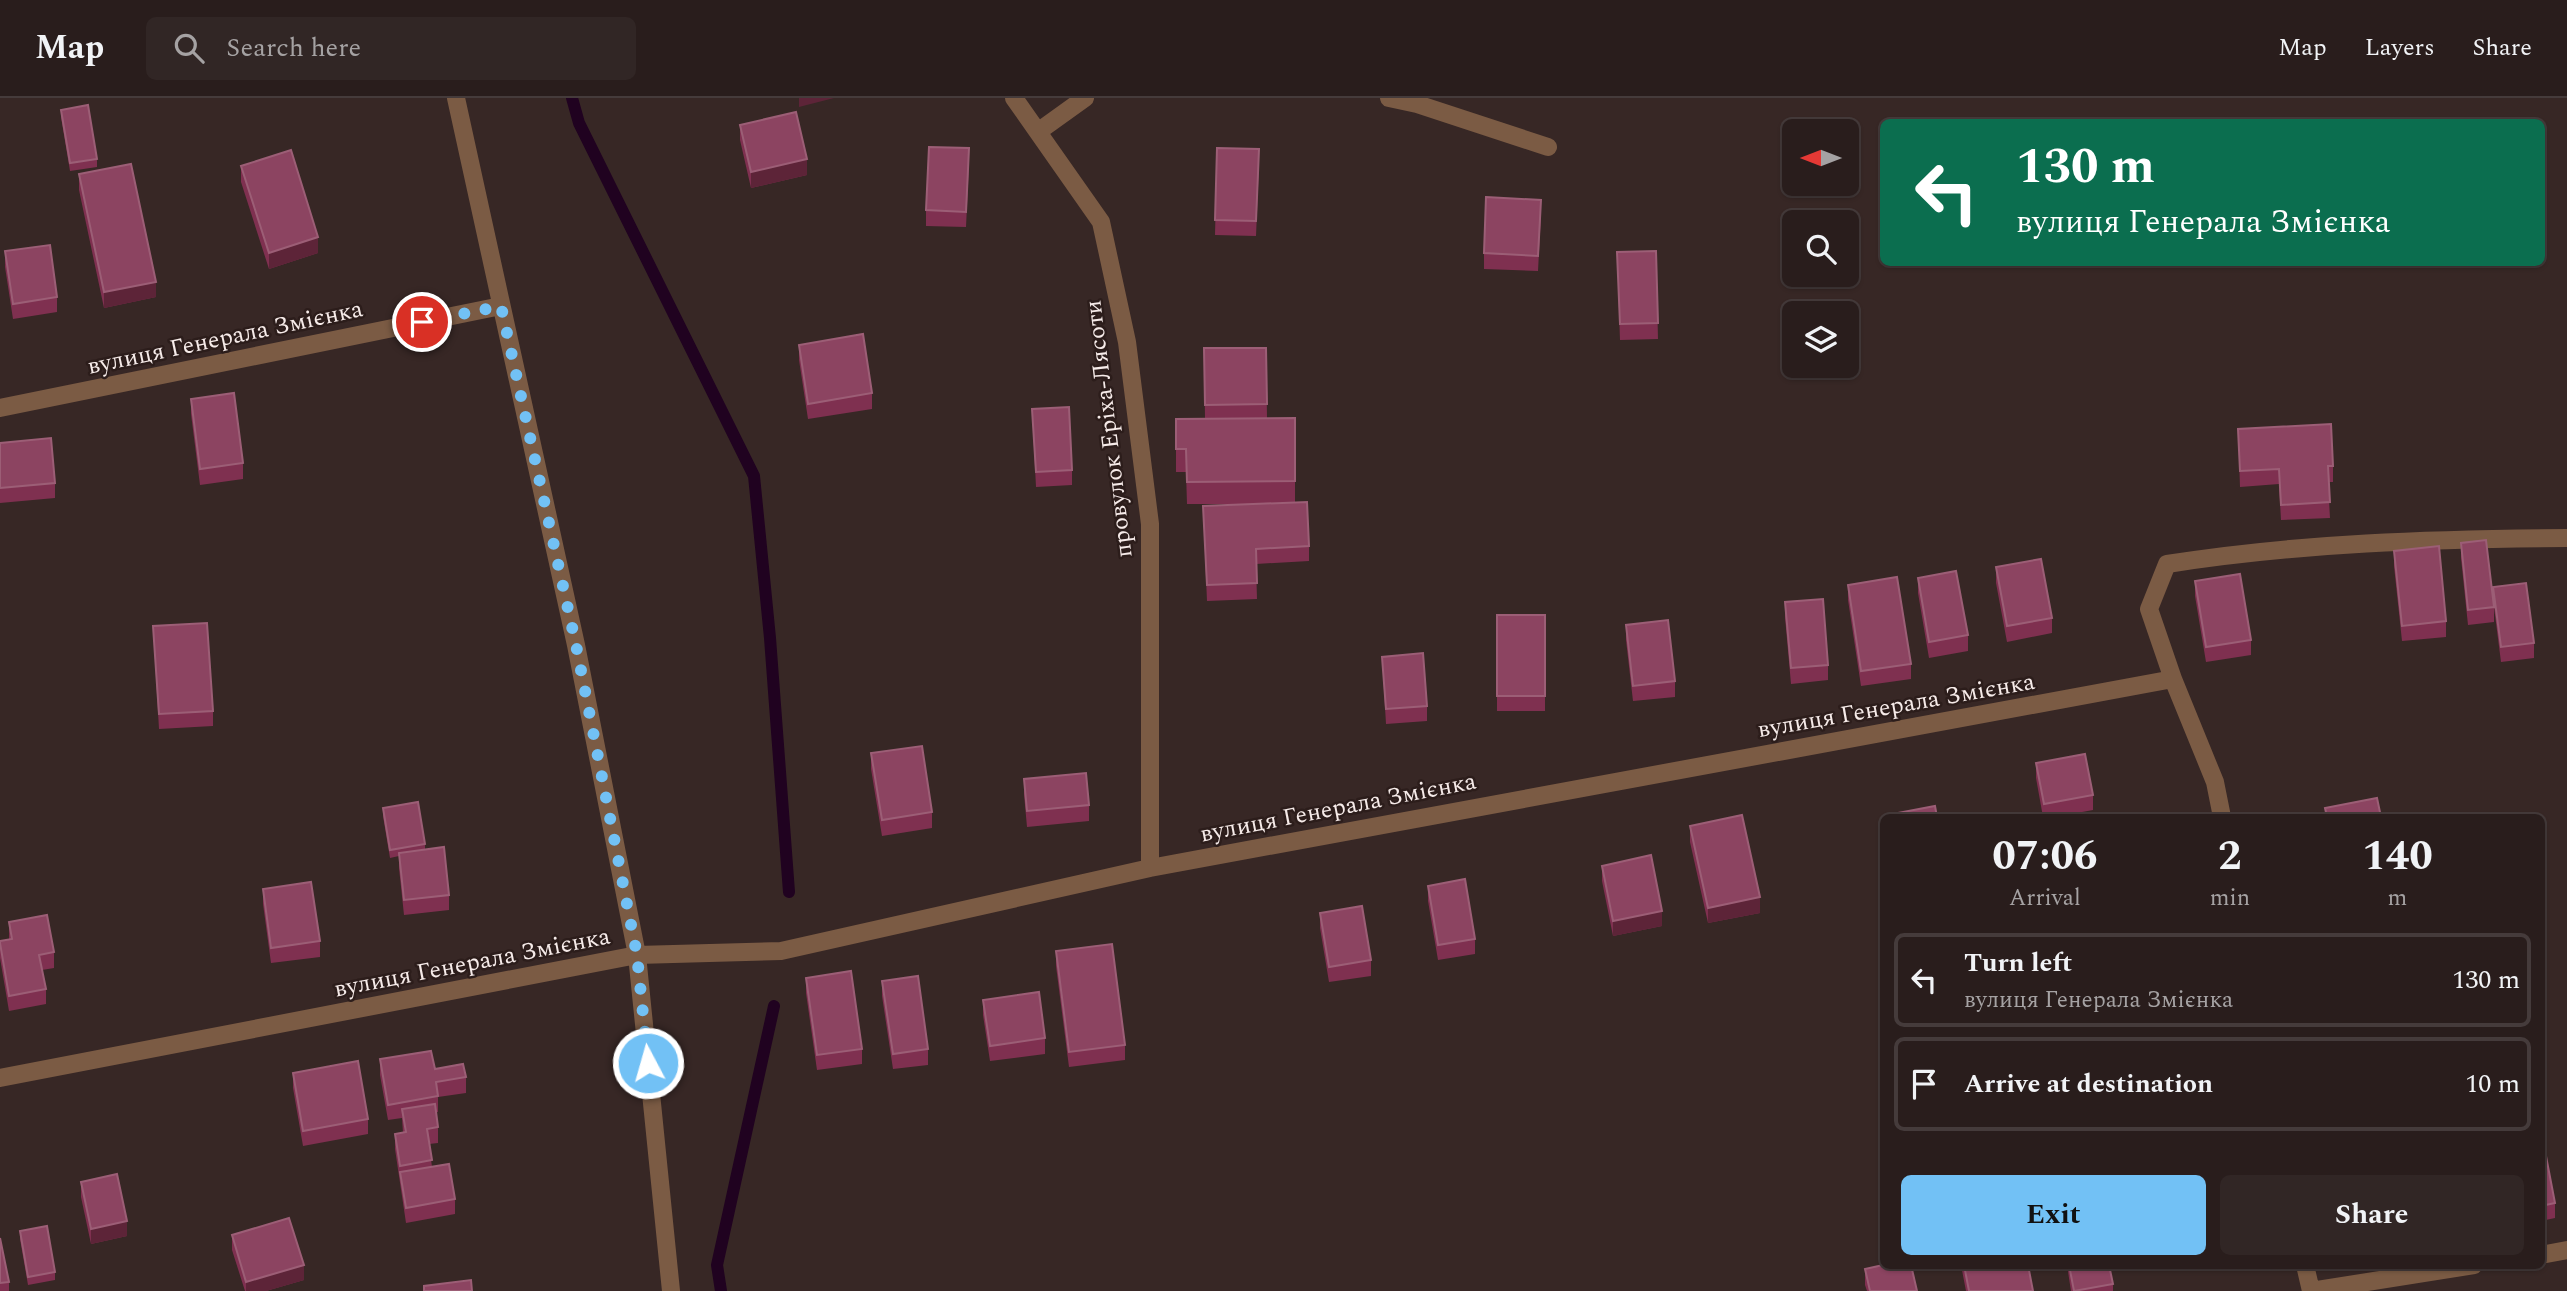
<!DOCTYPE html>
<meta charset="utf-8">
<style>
body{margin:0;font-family:Spectral,serif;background:#312625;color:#f1f3f6;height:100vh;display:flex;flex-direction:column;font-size:26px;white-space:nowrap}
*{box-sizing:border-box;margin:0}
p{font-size:23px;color:#a5a2a3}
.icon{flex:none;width:38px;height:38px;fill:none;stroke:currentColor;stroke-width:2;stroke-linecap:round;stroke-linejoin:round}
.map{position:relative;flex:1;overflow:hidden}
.sheet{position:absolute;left:1880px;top:716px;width:665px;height:455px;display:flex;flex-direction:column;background:#291d1c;border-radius:10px;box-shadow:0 2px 5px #0004,0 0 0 2px #453b3b}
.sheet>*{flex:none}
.guide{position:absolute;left:1880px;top:21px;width:665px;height:147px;border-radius:10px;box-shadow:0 2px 5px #0004,0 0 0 2px #453b3b;background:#0b6e4f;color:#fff;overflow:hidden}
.needle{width:46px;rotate:270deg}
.buttons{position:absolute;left:1782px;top:21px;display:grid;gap:14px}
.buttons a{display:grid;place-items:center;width:77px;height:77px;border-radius:10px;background:#291d1c;box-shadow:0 2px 5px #0004,0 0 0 2px #453b3b;font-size:35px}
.pin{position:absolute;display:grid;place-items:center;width:60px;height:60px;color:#fff;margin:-30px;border:4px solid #fff;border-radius:50%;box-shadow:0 2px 7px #0007}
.me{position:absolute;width:77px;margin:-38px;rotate:354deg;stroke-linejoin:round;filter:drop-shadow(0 0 5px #0008)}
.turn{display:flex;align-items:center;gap:24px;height:147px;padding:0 21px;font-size:32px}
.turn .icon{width:91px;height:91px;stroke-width:2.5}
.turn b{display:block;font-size:49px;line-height:60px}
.eta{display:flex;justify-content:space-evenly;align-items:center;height:119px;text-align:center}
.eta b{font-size:42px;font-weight:700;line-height:49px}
.action{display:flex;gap:14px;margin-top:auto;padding:14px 21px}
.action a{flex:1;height:80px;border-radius:10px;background:#72c1f5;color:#111;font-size:28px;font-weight:700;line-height:80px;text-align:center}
.action a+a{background:#312625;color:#f1f3f6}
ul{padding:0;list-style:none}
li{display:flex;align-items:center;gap:21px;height:94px;margin:0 14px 10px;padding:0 7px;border:4px solid #453b3b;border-radius:10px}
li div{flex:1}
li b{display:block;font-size:26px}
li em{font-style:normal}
header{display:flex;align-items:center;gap:42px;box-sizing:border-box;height:98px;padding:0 35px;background:#291d1c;border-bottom:2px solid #453b3b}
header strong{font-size:33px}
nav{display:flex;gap:38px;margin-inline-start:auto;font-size:24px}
.search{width:490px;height:63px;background:#312625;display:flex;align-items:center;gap:18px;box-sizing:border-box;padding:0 24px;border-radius:10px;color:#a5a2a3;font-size:26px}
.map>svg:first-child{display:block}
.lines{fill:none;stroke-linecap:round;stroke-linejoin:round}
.stream{stroke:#200220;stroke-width:12}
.minor{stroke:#7b5b44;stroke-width:18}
.wall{fill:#7f3050}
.shaded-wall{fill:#5d2438}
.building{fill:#8c4461;stroke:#9c5e76;stroke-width:2}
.route{stroke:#72c1f5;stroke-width:12;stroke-dasharray:0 21.6}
.labels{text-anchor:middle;stroke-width:5;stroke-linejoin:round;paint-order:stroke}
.street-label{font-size:24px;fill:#f6ebe9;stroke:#2c1d1b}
</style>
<header>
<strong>Map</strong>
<div class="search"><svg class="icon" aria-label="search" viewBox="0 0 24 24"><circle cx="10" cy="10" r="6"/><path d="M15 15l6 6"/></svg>Search here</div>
<nav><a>Map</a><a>Layers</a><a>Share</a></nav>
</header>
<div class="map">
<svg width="2567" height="1193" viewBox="0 0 2567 1193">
<rect width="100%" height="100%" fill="#372725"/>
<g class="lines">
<!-- stream -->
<path class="stream" d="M572 0 579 25 754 378 770 540 789 794
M721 1193 717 1167 774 908"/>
<!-- minor -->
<path class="minor" d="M456 0 576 547 637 857 671 1193
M1014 0 1101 124 1127 244 1150 426V770
M1389 0 1417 6 1548 49
M1039 33 1085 0
M0 310 501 208
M2222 719 2215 684 2173 581 2149 511 2167 466C2299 445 2433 441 2567 440
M0 980 637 857 781 853 1150 770 2173 581
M2541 1157 2567 1152
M2305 1167 2311 1193
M2311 1193 2474 1167"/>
</g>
<!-- wall -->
<path class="wall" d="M61 12 97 61V69L70 73 61 19Z
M740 27 807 77 751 90 740 42Z
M1217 50 1259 66 1256 138 1215 137Z
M969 66 966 129 926 128V112Z
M241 68 318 155 269 171 241 84Z
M79 76 156 199 104 210 79 92Z
M1541 117 1538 173 1484 171V155Z
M5 153 57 199V214L13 221 5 169Z
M1656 153 1658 241 1620 242 1617 154Z
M799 247 872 295V311L808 321 799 262Z
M1204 250H1266L1267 320H1295V404L1309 448V463L1256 466 1257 501 1207 503 1203 408 1258 406H1187L1186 374H1176V321H1205Z
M191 301 243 365V381L200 387 191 316Z
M1032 311 1072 372V387L1036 389Z
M2238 331 2333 368V384H2328L2330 420 2281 422 2279 386 2240 389Z
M0 345 55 385V400L0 405Z
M2461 445 2493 503V489L2534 545V560L2501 564 2494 509V524L2468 527 2461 460Z
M2394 453 2446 523V539L2402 543 2394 468Z
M1996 469 2052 520V535L2007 544 1996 485Z
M1918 480 1968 537V553L1929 560 1918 495Z
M2195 483 2251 542V557L2206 564 2195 498Z
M1848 487 1911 566V581L1861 588 1848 502Z
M1785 504 1828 567V582L1791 586 1785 519Z
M1497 517H1545V613H1497Z
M1626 527 1675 583V599L1633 603 1626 542Z
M153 528 213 613V628L159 631Z
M1382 559 1427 608V623L1386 626Z
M871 655 932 714V730L882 738 871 671Z
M2036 665 2093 697V712L2055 719H2043L2036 680Z
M1024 681 1089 707V723L1027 729 1024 696Z
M383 710 425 746V751L449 797V812L404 817 399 770V758L390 760 383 718Z
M1690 728 1760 815 1708 825 1690 744Z
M1602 768 1662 828 1613 838 1602 783Z
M1428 788 1475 841V856L1438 862 1428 803Z
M263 791 320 843V859L271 865 263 806Z
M1320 815 1371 862V878L1329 884 1320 830Z
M9 824 54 854V870L42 872 46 891V906L9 913 0 860V843L9 841Z
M1056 853 1125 947V962L1069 969 1056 868Z
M806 880 862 951V966L817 972 806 895Z
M882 883 928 951V967L893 971 882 898Z
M983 902 1045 940V956L990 963 983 917Z
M380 961 435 971 466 979V995L438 999V1014H436L438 1029V1045L429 1046 432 1069 455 1101V1116L406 1125 395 1051V1036L403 1035 402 1020 388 1022 380 977Z
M293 975 368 1021V1036L303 1048 293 990Z
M2541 1032 2555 1105V1120L2541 1123Z
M81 1084 127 1138 91 1146 81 1099Z
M20 1133 55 1174V1182L28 1187 20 1141Z
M232 1137 304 1182 266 1193H245L232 1152Z
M0 1140 9 1184V1193H0Z
M1961 1167H2028L2033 1193H1966Z
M2067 1167H2109L2113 1186V1193H2071Z
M1865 1171 1917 1193H1867L1865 1187Z"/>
<!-- shaded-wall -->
<path class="shaded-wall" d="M799 0H834L799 9Z
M807 61V77L751 90V74Z
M318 139V155L269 171V155Z
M156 184V199L104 210V194Z
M1760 799V815L1708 825V810Z
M1662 813V828L1613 838V823Z
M127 1123V1138L91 1146V1131Z
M304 1167V1182L266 1193H246V1184Z"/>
<!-- building -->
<path class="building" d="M88 7 97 61 70 65 61 12Z
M796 14 807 61 751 74 740 27Z
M929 49 969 50 966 114 926 112Z
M1217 50 1259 51 1256 123 1215 122Z
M291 52 318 139 269 155 241 68Z
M131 66 156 184 104 194 79 76Z
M1486 99 1541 102 1538 158 1484 155Z
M50 147 57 199 13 206 5 153Z
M1656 153 1658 225 1620 226 1617 154Z
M863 236 872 295 808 306 799 247Z
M1204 250H1266L1267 306 1205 307Z
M234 295 243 365 200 371 191 301Z
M1069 309 1072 372 1036 374 1032 311Z
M1295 320V383L1187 384 1186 351H1176V321Z
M2331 326 2333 368H2328L2330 404 2281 407 2279 371 2240 373 2238 331Z
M51 340 55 385 0 390V345Z
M1307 404 1309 448 1256 451 1257 485 1207 487 1203 408Z
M2486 442 2494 509 2468 512 2461 445Z
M2439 448 2446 523 2402 528 2394 453Z
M2041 461 2052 520 2007 528 1996 469Z
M1956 473 1968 537 1929 544 1918 480Z
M2240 476 2251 542 2206 549 2195 483Z
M1897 479 1911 566 1861 573 1848 487Z
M2526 485 2534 545 2501 549 2493 489Z
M1823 501 1828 567 1791 570 1785 504Z
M1497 517H1545V598H1497Z
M1668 522 1675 583 1633 588 1626 527Z
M207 525 213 613 159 616 153 528Z
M1423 555 1427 608 1386 611 1382 559Z
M922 648 932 714 882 722 871 655Z
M2085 656 2093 697 2044 706 2036 665Z
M1086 675 1089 707 1027 713 1024 681Z
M2377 700 2381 719H2327L2325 710Z
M418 704 425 746 390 752 383 710Z
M1935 708 1937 719H1887V717Z
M1742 717 1760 799 1708 810 1690 728Z
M444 749 449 797 404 802 399 755Z
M1651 757 1662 813 1613 823 1602 768Z
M1465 781 1475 841 1438 847 1428 788Z
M311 784 320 843 271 850 263 791Z
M1362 808 1371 862 1329 869 1320 815Z
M47 817 54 854 39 857 46 891 9 898 0 845V843L12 841 9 824Z
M1112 846 1125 947 1069 954 1056 853Z
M851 873 862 951 817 957 806 880Z
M918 878 928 951 893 956 882 883Z
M1039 894 1045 940 990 948 983 902Z
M431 953 435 971 463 966 466 979 436 984 438 998 388 1007 380 961Z
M358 963 368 1021 303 1033 293 975Z
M435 1006 438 1029 427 1031 432 1062 400 1068 395 1036 406 1034 402 1011Z
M2541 1032 2555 1105 2541 1108Z
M449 1066 455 1101 406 1110 400 1074Z
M117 1076 127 1123 91 1131 81 1084Z
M289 1120 304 1167 246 1184 232 1137Z
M47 1128 55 1174 28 1179 20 1133Z
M0 1140 9 1184 0 1185Z
M1883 1167H1911L1917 1193H1870L1865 1171Z
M1964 1167H2028L2033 1193H1969Z
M2069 1167H2109L2113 1186 2074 1193Z
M471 1182 472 1193H424V1188Z"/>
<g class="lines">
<!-- route -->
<path class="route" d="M422 224 501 208 576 547 637 857 648 965"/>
</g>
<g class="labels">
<!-- street labels -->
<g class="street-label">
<text transform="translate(225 239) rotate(-12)" y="8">вулиця Генерала Змієнка</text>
<text transform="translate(1108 331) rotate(-97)" y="8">провулок Еріха-Лясоти</text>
<text transform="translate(1896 607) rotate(-10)" y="8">вулиця Генерала Змієнка</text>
<text transform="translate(1338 709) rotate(-11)" y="8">вулиця Генерала Змієнка</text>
<text transform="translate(472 864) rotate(-11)" y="8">вулиця Генерала Змієнка</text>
</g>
</g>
</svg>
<div class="buttons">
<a><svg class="needle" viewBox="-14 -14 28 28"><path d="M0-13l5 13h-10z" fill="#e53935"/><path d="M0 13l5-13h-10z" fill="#a5a2a3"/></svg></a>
<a><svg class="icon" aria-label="search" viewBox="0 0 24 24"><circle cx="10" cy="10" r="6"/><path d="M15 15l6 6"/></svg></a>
<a><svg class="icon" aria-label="layers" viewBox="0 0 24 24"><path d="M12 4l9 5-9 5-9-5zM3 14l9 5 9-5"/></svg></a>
</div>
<div class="pin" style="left:422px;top:224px;background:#d93025"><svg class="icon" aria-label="arrive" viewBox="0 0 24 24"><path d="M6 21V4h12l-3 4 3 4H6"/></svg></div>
<svg class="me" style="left:648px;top:965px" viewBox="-20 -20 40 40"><circle r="17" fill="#72c1f5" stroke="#fff" stroke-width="3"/><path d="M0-11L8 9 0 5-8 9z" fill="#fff"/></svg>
<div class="guide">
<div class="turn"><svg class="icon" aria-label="left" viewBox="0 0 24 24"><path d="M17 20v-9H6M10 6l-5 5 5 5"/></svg><div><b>130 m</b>вулиця Генерала Змієнка</div></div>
</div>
<section class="sheet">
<div class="eta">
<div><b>07:06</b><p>Arrival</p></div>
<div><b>2</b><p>min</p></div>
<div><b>140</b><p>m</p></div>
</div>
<ul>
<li><svg class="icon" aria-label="left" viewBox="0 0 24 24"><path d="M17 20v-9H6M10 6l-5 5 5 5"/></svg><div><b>Turn left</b><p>вулиця Генерала Змієнка</p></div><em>130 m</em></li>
<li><svg class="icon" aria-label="arrive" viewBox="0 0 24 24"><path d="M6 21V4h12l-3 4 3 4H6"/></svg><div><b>Arrive at destination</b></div><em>10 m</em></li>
</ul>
<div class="action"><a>Exit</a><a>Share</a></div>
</section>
</div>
